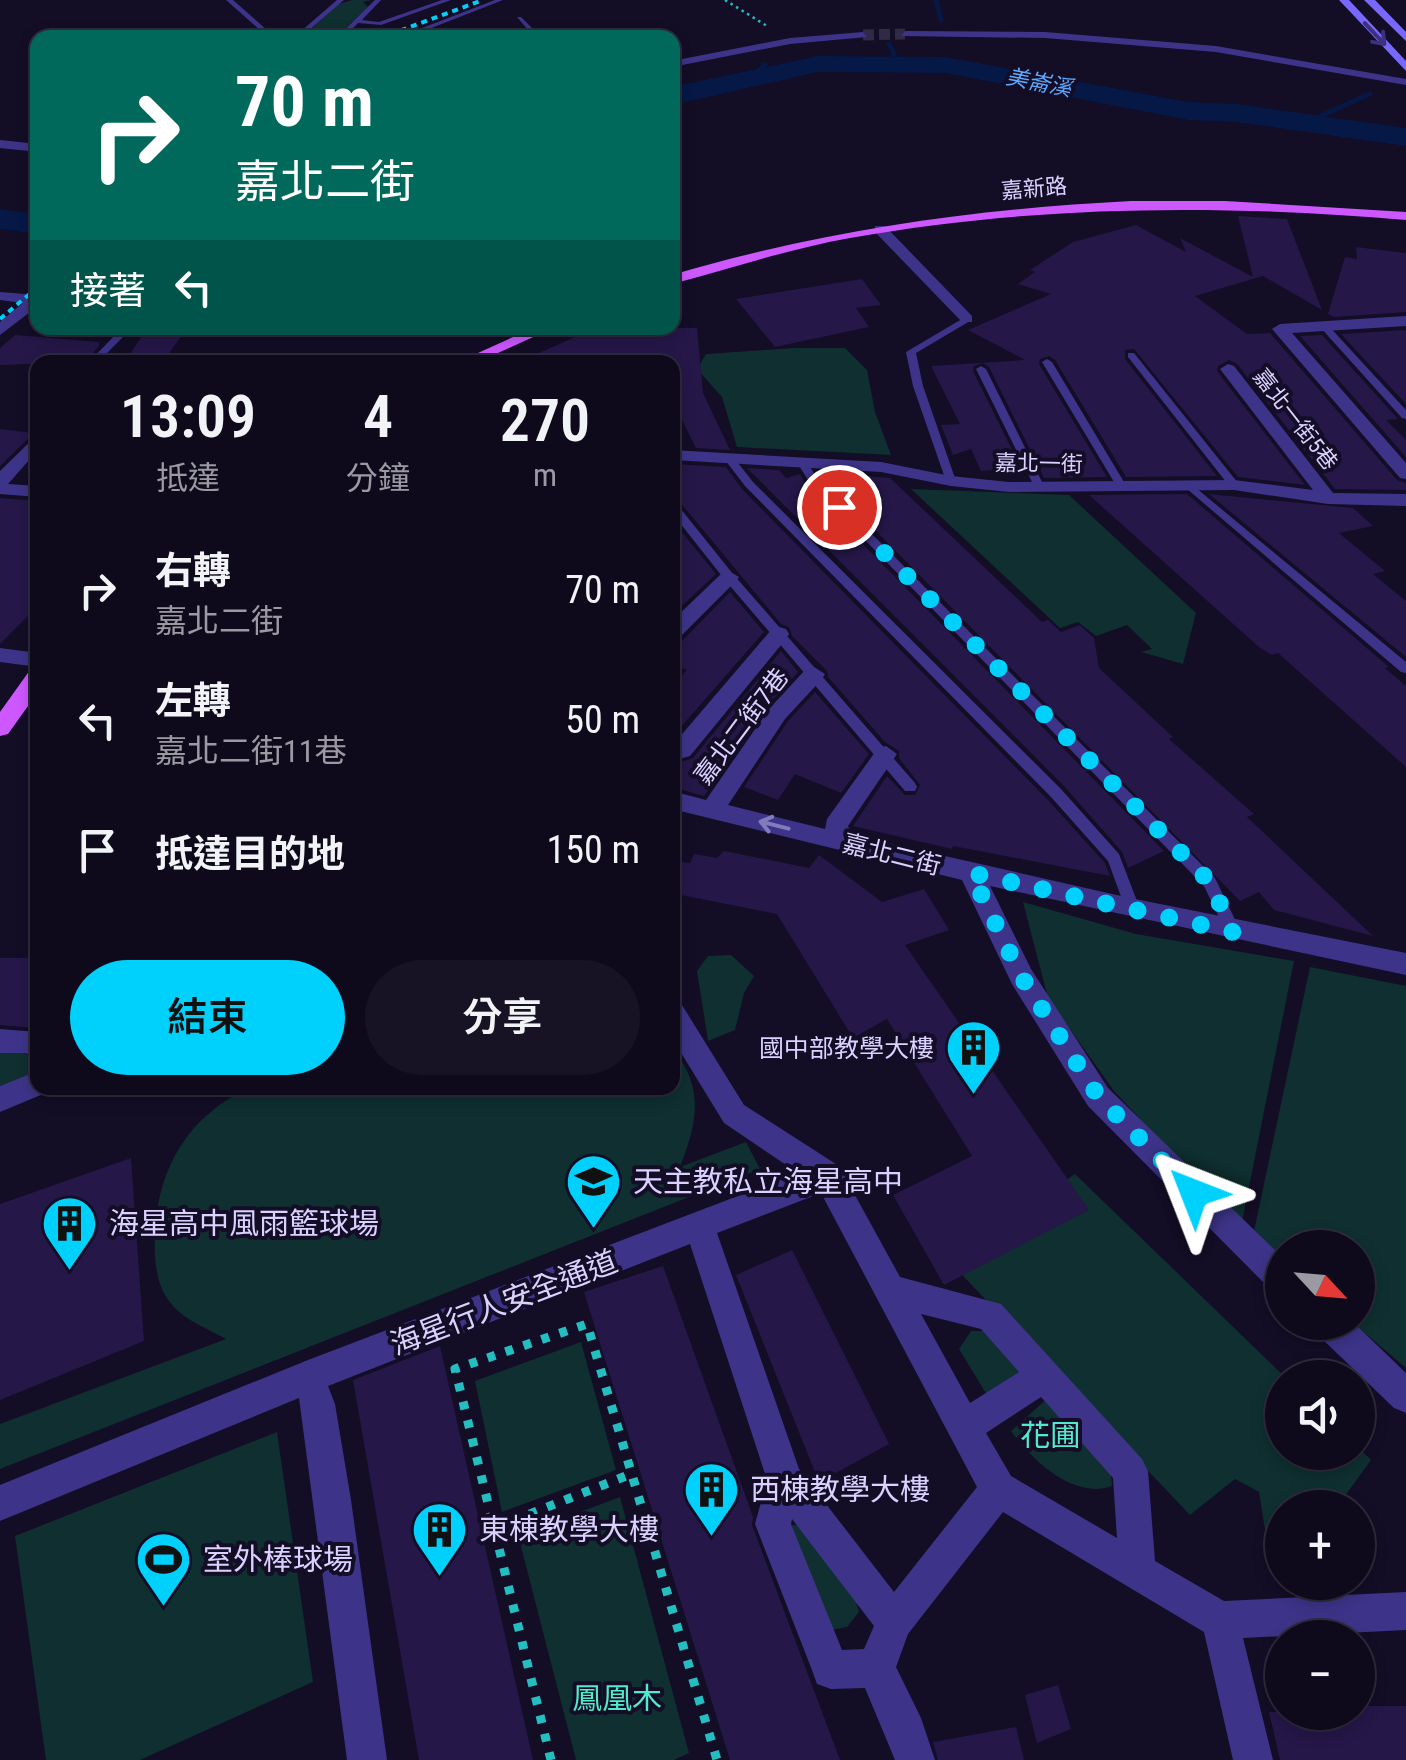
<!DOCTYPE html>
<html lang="zh-TW">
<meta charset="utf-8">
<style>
body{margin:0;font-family:"Roboto Condensed","Noto Sans TC",sans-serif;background:#171325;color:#f1f3f6;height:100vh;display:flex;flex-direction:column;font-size:38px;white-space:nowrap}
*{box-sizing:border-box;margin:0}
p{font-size:32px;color:#9b9aa3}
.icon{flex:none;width:55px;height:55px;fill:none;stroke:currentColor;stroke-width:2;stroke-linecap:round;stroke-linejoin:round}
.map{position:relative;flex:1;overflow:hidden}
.drawer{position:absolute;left:30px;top:355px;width:650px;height:740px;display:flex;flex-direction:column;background:#0e0a1c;border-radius:20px;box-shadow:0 5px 15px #0003,0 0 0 2px #2e2b3b}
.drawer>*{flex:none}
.banner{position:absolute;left:30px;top:30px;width:650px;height:305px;border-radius:20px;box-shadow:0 5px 15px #0003,0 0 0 2px #2e2b3b;background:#00695c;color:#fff;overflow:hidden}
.needle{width:65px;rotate:116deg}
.fabs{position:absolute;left:1265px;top:1230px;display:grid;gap:20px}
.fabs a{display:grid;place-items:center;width:110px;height:110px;border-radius:50%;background:#0e0a1c;box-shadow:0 5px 15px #0003,0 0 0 2px #2e2b3b;font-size:50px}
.pin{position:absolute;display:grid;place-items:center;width:85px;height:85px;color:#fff;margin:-42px;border:5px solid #fff;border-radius:50%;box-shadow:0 2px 10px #0007}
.me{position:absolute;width:110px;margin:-55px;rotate:315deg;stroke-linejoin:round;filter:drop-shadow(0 0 8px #0008)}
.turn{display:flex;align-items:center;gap:35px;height:210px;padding:0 40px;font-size:45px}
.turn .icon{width:130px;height:130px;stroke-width:2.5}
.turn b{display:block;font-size:70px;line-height:85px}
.then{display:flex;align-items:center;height:95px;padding:0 40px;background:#0003;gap:20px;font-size:38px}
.eta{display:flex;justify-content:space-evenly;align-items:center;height:170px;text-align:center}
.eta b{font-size:60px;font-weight:600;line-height:70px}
.cta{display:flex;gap:20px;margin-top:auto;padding:20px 40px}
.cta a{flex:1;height:115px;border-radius:60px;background:#00d0fc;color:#111;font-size:40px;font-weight:600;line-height:115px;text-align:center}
.cta a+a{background:#171325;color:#f1f3f6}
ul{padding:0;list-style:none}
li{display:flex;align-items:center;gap:30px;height:130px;padding:0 40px}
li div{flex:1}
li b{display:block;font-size:38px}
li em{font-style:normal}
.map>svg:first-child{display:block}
.green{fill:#0f2f30}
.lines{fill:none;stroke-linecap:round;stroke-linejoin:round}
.stream{stroke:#051846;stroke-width:5}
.river{fill:#051846;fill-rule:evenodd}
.building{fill:#251748}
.street-tunnel{stroke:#312a47;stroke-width:11;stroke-dasharray:11 5;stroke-linecap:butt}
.path-far1{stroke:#24bdc0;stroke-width:2.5;stroke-dasharray:2.5 4;stroke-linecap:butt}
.path{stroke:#24bdc0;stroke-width:9;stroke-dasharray:8 11;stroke-linecap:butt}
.lane{fill:#3d3489;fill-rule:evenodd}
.street{fill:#3d3489;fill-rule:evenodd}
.secondary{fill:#7868ff;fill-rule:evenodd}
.primary{fill:#ce58ff;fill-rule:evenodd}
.rail{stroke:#00d0fc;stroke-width:4;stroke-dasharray:6 5;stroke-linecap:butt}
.oneway{stroke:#3b317d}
.oneway2{stroke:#847bbe}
.route{stroke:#00d0fc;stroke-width:18;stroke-dasharray:0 32.4}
.labels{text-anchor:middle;stroke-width:8;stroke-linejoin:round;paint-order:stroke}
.far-water-label{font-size:22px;font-style:italic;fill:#5fa9ff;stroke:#130d26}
.far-street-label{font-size:22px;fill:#dad1ff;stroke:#130d26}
.street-label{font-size:25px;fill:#dad1ff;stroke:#130d26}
.poi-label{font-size:25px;fill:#dad1ff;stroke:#130d26;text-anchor:end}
.near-poi-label{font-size:30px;fill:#dad1ff;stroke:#130d26;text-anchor:start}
.near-street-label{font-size:30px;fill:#dad1ff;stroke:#130d26}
.near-park-label{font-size:30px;fill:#53e9cf;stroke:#130d26}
</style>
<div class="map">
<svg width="1406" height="1760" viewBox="0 0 1406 1760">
<rect width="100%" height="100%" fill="#130d26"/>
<!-- green -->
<path class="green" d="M352 0H372L363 2 368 7 337 36 301 38 339 4Z
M794 348H845L867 370 875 412 891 455 737 447 722 397 697 369 706 354Z
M911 489 1069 495 1196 613 1183 664 1141 652 1152 649 1127 625 1096 636 1078 622 1060 628Z
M1023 902 1136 934 1294 961 1241 1227 1114 1091 1048 998Z
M731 955 754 976 744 993 735 1030 708 1041 697 971 708 956Z
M1310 967 1406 986V1368L1353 1323 1358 1322V1248H1282V1261L1253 1236Z
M673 1049C705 1089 697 1123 680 1167L746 1142 760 1169 0 1469V1424L226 1339C205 1327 179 1319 165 1295 155 1278 154 1253 155 1234 157 1169 189 1114 250 1088H672Z
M0 1052 24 1053 37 1061V1077L0 1089Z
M1075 1174 1285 1377 1282 1452H1358V1447L1371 1460 1337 1507 1282 1508V1565L1269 1555 1259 1492 1235 1479 1190 1515 948 1260Z
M971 1331H986L1025 1370 987 1395 959 1349Z
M581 1342 616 1470 502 1512 475 1381Z
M1049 1397 1111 1473 1112 1486C1073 1500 1032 1460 1011 1431Z
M277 1432 313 1682 140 1760H46L15 1536Z
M620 1497 689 1753 674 1760H576L518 1535Z
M788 1525H806L851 1584 859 1612 847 1627 824 1631Z"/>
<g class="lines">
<!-- stream -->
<path class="stream" d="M936 0 941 20
M889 44 899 64
M751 77 765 65
M1300 125 1370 94"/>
<!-- river -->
<path class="river" d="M818 56 946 57 1188 102 1236 104 1406 128V146L1236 122 1188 120 946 73 818 72 672 105V87Z
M0 209 38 214V234L0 229Z"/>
</g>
<!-- building -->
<path class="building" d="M1238 216 1287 219 1322 310 1263 276 1195 296 1247 334 1270 333 1397 480 1406 483V490L1335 489 1237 364 1229 360 1218 366 1217 371 1305 485 1238 477 1134 349 1125 350V359L1217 476 1126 477 1055 360 1049 356 1040 359 1039 364 1107 477 1044 478 989 367 983 363 974 366 973 371 1021 468 981 471 971 449 953 455 941 425 960 424 931 366 1025 360 968 330 1051 294 1018 284 1035 272 1030 270 1073 242 1136 225 1186 252 1180 238 1253 277Z
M1356 247 1406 253V312L1334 317 1328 314 1345 257 1357 259Z
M862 279 881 305 856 308 869 327 775 347 736 299Z
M147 328H187L163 362H125Z
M595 328H697L703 393 730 450 696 448 672 400V362H519Z
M1406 330V404L1341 334Z
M15 335 99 342V346L85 362 0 365V348Z
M1322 335 1398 419 1386 420 1406 440V457L1300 336Z
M0 429 34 433 0 466Z
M672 464 726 467 742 489 1048 800 1105 863 1110 876 953 846 952 849 853 826 887 776 905 795H915L920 785 899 758V751L885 742 828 677 827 671 792 636 789 627 781 624 679 501 672 498Z
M747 468 779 470 786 478 800 474 808 488 1164 851 1128 868 1122 852 1064 786Z
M818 472 890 478 1042 622 1048 620 1061 632 1080 625 1094 638 1099 668 1173 737 1169 739 1254 814 1247 817 1373 936 1274 910 1259 892 1240 901Z
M1187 494 1389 667 1385 668 1406 686V767L1278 653 1272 655 1260 648 1089 495Z
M1209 494 1353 508 1373 526 1339 533 1385 571 1373 574 1406 601V657Z
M0 498 38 501V617L29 615 0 644Z
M672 520 716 574 672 615Z
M730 592 764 632 672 737V686L687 670 672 664V644L682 641Z
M781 651 798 672 766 707 704 796 672 787V765L693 758Z
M815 692 869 754 841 793 795 774 778 800 744 787 788 721Z
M724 851 809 868 819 855 882 902 924 889 949 930 905 945 1089 1210 944 1285 893 1195 972 1156 887 1019 853 1038 777 914 676 894 675 861 690 863 694 854 717 858Z
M0 958H38V1028L0 1025Z
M131 1158 144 1341 0 1400V1204Z
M792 1250 889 1444 819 1482 736 1275Z
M663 1266 753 1517 752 1525 840 1760H730L584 1292Z
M440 1346 533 1760H419L353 1380Z
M1058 1685 1071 1729 1037 1743 1025 1695Z
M1358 1706H1406V1760H1280L1269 1712H1358Z
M1016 1727 1024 1760H938L933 1742Z"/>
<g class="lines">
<!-- street-tunnel -->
<path class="street-tunnel" d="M863 35 905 34"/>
<!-- path-far1 -->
<path class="path-far1" d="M725 0 767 26"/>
<!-- path -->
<path class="path" d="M494 1528 631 1474
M551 1760 455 1369 587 1324 717 1760"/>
<!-- lane -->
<path class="lane" d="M226 0H233L276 38H269Z
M337 0H344L300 38H293Z
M375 0H381L362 20 379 22 442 0H451L381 25 358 23 343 38H336Z
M495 0H503L406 38H396Z
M517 17H521L542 38H535Z
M967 316 972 319 970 321 916 353 923 386 956 481 951 484 946 481 913 386 906 352Z
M1320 323H1326L1406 410V419L1402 418 1320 327Z
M117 333 125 335 98 362H89Z
M1128 353H1134L1238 483V487H1230L1128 357Z
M1047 359 1052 362 1127 487 1126 489 1117 487 1042 362Z
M981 366 986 369 1045 488 1044 490 1035 488 976 369Z
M723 454H731L753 482 1061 789 1119 854 1140 909 1137 913H1127L1108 861 1051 797 745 486 722 456Z
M803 461 807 462 819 481 1215 878 1241 932 1238 936H1228L1204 886 811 485 798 464Z
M1190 483 1406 662V673L1401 672 1186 488 1185 486Z
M672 502 676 503 733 574 915 783 917 787 915 791H905L725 580 672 513Z"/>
<!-- street -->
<path class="street" d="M905 31 1045 32 1216 46 1406 79V85L1216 52 1045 38 901 36Z
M863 32 867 37 790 44 672 67V61L790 38Z
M0 140 38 144V152L0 148Z
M875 226H885L972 316V322H962L875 232Z
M0 292 38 295V306L0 335V322L23 303 0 300Z
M1406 316V326L1292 333 1406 463V479L1400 478 1272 329 1280 324Z
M1228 364 1234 366 1333 493 1406 494V506L1328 504 1234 490 1009 492 951 486 881 472 672 460V450L881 462 951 476 1009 482 1234 480 1313 490 1220 369Z
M38 434V450L8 484 38 486V497L0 494V471Z
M729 571 739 577 736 581 679 638 672 640V621L722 573Z
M779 627 786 629 789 634 786 639 690 756 672 761V741L677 740 772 629Z
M0 648 38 653V667L0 662Z
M814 667 825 674 822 679 785 719 728 805 825 829 827 819 878 748 886 746 897 754 848 826 852 835 1130 898 1406 953V975L990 886 1031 969 1108 1088 1282 1257V1295L1271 1290 1088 1106 1012 984 962 880 672 809V791L706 800 769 709 806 669Z
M672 1002 682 1005 744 1105 839 1166 900 1277 1001 1304 1142 1459 1148 1471 1155 1561 1224 1601 1406 1592V1630L1243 1638 1273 1760H1233L1204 1632 1003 1512 908 1634 896 1667 921 1718 935 1760H895L865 1688 831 1689 817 1684 812 1670 755 1524 767 1480 690 1244 328 1386 335 1404 351 1500 387 1760H347L299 1398 0 1521V1485L308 1360 798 1173 724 1123 672 1038ZM821 1193 977 1487 894 1592 799 1469 717 1233ZM921 1314 981 1329 1019 1372 970 1403ZM1041 1397 1113 1478 1117 1538 1011 1476 986 1433ZM792 1519 874 1626 864 1649 842 1650 791 1524Z
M0 1029 38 1032V1059L25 1053H0Z
M38 1071V1088H50L48 1092 0 1112V1086Z
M1313 1322H1353L1406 1373V1413L1394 1408 1317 1334Z"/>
<!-- secondary -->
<path class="secondary" d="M1339 0H1349L1406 61V71Z
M1364 0H1375L1406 32V41Z"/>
<!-- primary -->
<path class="primary" d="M1131 201H1225L1406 212V220C1220 204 1034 205 850 238 789 249 732 268 672 284V275C824 230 974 209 1131 201Z
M533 328H553L478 362H458Z
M38 668V692L8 734 0 736V712L30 670Z"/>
<!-- rail -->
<path class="rail" d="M380 38 483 0
M0 319 38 287"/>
</g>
<!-- one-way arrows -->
<defs><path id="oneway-shaft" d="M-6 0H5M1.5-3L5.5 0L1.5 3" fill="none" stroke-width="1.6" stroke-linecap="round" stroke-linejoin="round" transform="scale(2.5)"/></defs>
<use class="oneway" href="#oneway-shaft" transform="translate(1375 34) rotate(47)"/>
<use class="oneway2" href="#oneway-shaft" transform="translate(774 825) rotate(-166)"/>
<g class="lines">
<!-- route -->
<path class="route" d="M839 507 1210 882 1233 932 971 873 1021 976 1098 1096 1194 1193"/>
</g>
<!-- icons -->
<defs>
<symbol id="building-pin" viewBox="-11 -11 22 30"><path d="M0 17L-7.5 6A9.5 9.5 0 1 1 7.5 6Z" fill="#00d0fc" stroke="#130d26"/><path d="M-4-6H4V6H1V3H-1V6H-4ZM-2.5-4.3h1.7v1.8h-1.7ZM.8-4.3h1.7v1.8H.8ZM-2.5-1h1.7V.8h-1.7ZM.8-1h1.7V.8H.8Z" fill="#111"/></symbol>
<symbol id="school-pin" viewBox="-11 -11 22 30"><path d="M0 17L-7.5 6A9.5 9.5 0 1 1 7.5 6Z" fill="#00d0fc" stroke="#130d26"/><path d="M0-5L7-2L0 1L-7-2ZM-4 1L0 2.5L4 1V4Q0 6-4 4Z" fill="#111"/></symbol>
<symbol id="stadium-pin" viewBox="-11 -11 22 30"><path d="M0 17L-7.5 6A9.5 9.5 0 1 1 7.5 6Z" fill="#00d0fc" stroke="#130d26"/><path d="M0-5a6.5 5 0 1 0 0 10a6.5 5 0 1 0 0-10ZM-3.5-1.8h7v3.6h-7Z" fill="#111"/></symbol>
</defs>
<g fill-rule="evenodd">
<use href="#building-pin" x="942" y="1016" width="63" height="86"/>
<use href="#school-pin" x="562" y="1150" width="63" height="86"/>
<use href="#building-pin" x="38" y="1192" width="63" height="86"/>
<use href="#building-pin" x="680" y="1458" width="63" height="86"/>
<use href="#building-pin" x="408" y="1498" width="63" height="86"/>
<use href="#stadium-pin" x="132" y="1528" width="63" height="86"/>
</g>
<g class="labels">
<!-- far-water labels -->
<g class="far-water-label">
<text transform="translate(1039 82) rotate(11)" y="8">美崙溪</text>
</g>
<!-- far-street labels -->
<g class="far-street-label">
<text transform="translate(1034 188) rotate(-5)" y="8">嘉新路</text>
<text transform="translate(1296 419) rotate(52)" y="8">嘉北一街5巷</text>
<text transform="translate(1039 463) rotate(1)" y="8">嘉北一街</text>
</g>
<!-- street labels -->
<g class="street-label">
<text transform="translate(741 726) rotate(-53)" y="9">嘉北二街7巷</text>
<text transform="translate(892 854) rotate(14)" y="9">嘉北二街</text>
</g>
<!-- poi labels -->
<g class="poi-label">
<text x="934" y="1057">國中部教學大樓</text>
</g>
<!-- near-poi labels -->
<g class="near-poi-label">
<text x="633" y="1192">天主教私立海星高中</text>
<text x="109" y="1234">海星高中風雨籃球場</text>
<text x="750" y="1500">西棟教學大樓</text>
<text x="479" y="1540">東棟教學大樓</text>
<text x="203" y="1570">室外棒球場</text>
</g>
<!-- near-street labels -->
<g class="near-street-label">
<text transform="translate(504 1303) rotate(-21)" y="10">海星行人安全通道</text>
</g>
<!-- near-park labels -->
<g class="near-park-label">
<text x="1050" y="1446">花圃</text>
<text x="617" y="1709">鳳凰木</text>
</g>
</g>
</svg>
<div class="fabs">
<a><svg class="needle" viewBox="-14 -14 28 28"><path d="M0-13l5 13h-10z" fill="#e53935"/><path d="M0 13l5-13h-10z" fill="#9b9aa3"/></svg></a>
<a><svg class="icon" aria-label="sound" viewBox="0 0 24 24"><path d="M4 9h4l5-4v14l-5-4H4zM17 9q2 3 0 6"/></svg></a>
<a>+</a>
<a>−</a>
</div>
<div class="pin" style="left:839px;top:507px;background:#d93025"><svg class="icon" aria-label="arrive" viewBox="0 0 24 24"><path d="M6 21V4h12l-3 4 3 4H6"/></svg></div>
<svg class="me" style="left:1194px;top:1193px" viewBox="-20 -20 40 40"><path d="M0-17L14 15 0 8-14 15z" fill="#00d0fc" stroke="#fff" stroke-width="4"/></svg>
<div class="banner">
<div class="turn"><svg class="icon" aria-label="right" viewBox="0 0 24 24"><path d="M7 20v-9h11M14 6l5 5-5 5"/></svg><div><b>70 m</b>嘉北二街</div></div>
<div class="then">接著<svg class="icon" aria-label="left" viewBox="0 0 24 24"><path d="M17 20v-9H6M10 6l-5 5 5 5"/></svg></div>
</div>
<section class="drawer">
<div class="eta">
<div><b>13:09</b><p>抵達</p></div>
<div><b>4</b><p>分鐘</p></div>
<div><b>270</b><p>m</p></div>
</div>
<ul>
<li><svg class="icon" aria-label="right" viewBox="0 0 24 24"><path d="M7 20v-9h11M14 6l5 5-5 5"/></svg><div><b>右轉</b><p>嘉北二街</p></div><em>70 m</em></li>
<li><svg class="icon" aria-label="left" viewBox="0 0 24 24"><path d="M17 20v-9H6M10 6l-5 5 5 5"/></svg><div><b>左轉</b><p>嘉北二街11巷</p></div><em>50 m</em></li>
<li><svg class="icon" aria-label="arrive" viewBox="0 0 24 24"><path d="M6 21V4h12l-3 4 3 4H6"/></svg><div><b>抵達目的地</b></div><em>150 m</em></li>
</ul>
<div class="cta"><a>結束</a><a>分享</a></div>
</section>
</div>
